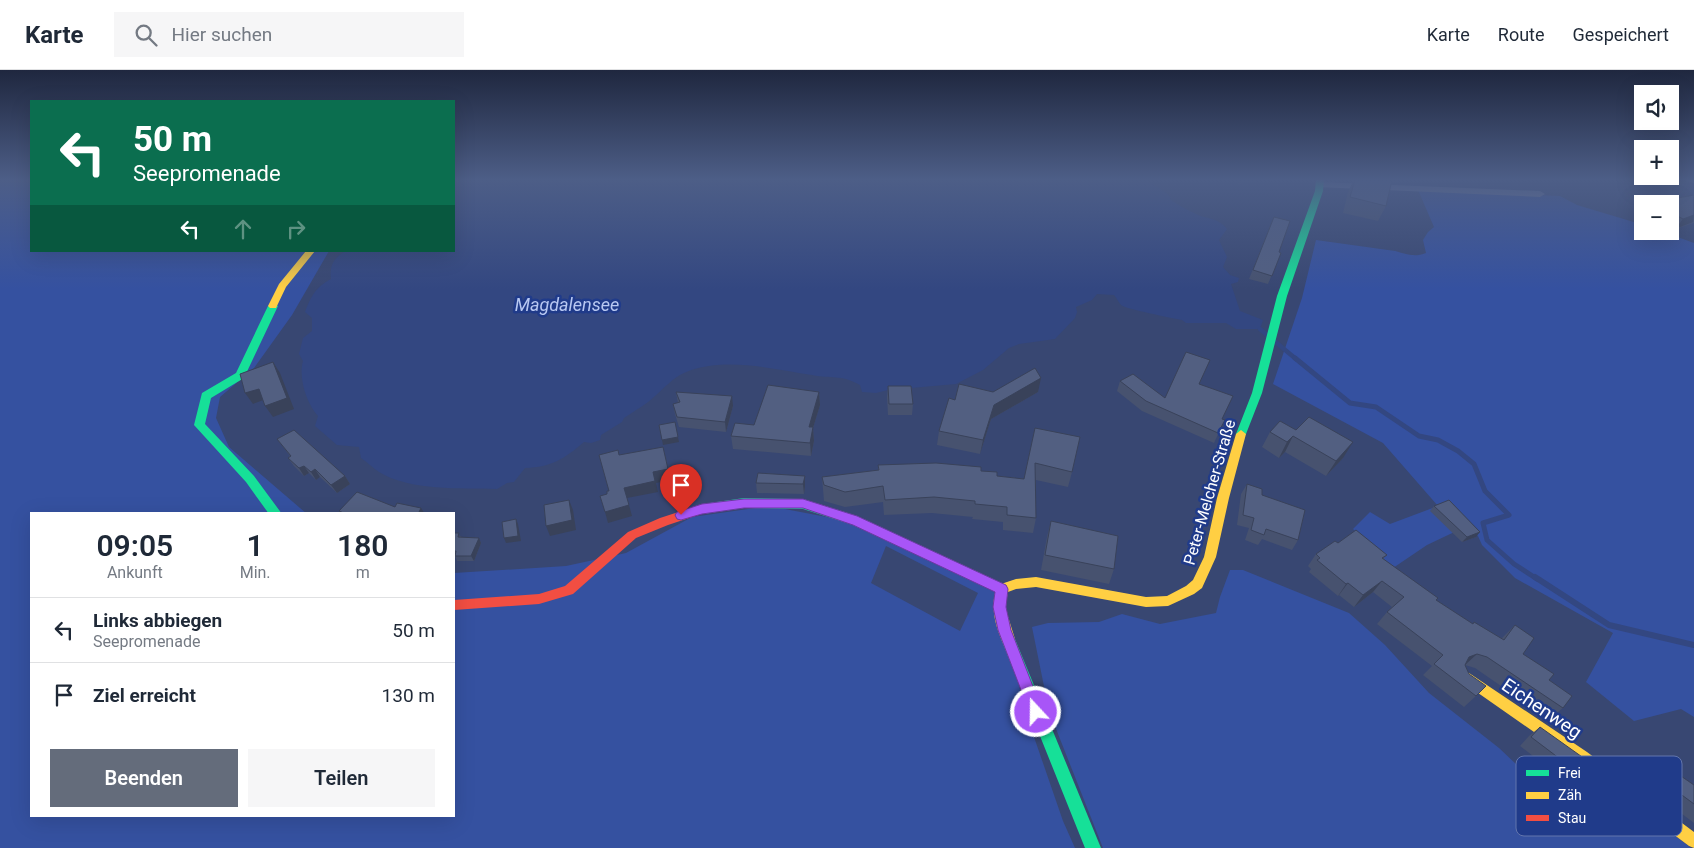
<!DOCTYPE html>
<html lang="de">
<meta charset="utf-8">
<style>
body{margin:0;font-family:Roboto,sans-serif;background:#f6f6f7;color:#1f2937;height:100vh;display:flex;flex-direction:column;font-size:19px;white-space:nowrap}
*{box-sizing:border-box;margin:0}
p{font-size:16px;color:#747a83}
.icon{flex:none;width:28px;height:28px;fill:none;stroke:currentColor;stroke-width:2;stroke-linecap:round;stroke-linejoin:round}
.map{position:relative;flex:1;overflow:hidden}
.panel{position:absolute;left:30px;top:442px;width:425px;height:305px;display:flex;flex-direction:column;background:#fff;border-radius:0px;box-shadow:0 5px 20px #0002}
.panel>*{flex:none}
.hud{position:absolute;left:30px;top:30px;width:425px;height:152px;border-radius:0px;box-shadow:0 5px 20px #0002;background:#0b6e4f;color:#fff;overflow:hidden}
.controls{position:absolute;left:1634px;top:15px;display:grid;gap:10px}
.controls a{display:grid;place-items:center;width:45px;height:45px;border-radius:0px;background:#fff;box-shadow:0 5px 20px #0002;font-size:25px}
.pin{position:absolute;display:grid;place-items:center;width:42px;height:42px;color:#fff;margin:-51px -21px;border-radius:50% 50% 50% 0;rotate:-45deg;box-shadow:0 0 5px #0007}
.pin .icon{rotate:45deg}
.me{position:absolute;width:55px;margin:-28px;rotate:339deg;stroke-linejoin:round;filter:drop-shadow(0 0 4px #0008)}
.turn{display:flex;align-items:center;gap:18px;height:105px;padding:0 20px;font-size:22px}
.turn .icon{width:65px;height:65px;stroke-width:2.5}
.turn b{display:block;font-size:35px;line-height:42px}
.lanes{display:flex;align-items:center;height:48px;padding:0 20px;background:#0003;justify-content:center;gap:25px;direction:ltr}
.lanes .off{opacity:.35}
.eta{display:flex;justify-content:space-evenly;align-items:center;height:85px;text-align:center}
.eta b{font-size:30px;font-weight:600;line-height:35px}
.primary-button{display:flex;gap:10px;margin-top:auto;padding:10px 20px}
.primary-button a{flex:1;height:58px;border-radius:0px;background:#646c7b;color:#fff;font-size:20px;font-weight:600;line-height:58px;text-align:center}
.primary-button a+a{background:#f6f6f7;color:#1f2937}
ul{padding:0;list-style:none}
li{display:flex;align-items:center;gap:15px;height:65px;padding:0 20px;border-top:1px solid #e0e1e3}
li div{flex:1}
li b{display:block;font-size:19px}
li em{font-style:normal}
header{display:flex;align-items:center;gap:30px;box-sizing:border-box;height:70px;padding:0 25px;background:#fff;border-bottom:1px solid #e0e1e3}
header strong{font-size:24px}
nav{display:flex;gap:28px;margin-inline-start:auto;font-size:18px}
.search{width:350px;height:45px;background:#f6f6f7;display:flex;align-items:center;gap:12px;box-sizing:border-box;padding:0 18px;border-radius:0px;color:#747a83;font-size:19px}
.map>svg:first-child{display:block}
.green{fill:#3551a0;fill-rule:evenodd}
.water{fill:#334781}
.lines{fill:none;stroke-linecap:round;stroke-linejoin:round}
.stream-far2{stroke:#334781;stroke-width:4.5}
.stream-far1{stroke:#334781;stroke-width:5}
.stream{stroke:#334781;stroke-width:6}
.street{fill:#747f9f;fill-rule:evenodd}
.fast{fill:#16e098;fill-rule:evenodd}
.slow{fill:#ffcf43;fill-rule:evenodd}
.jam{fill:#f24e42;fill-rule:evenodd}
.wall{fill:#47526f}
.shaded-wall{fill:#39425a}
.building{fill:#525f81;stroke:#39425a}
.route{fill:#a855f7;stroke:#6d37a1}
.labels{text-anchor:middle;stroke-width:5;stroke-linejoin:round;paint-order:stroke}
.street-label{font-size:16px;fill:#fff;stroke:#203b8a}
.water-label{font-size:18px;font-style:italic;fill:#b8c8f2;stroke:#203b8a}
.near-street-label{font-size:19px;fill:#fff;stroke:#203b8a}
.key{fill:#203b8a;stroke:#6376ad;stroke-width:1}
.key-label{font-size:14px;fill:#fff}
</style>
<header>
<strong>Karte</strong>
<div class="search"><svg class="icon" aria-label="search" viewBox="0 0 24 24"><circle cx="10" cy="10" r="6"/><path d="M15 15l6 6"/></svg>Hier suchen</div>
<nav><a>Karte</a><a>Route</a><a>Gespeichert</a></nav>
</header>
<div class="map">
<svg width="1694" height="778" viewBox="0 0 1694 778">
<rect width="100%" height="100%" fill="#384772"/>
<!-- green -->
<path class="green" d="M0 110H31V181H329L292 245 254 298 220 327 216 348 229 377 307 444H31V746H454V503L566 496 626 483 692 447 769 436 853 452 999 524 1024 638 1063 751 1075 778H0ZM886 476 978 523 960 561 871 513Z
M1418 120 1560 126 1577 135 1637 153 1642 161 1672 165 1694 173V647L1681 639 1634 651 1586 612 1613 563 1515 508 1482 475 1478 466 1467 456 1427 475 1393 498 1353 459 1370 442 1390 454 1438 436 1383 373 1273 314 1302 228 1316 170C1340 173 1364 177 1388 180 1402 181 1411 189 1426 183L1423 170 1428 162 1434 157Z
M1230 500H1243L1349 543 1385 575 1429 623 1499 678 1536 713 1588 747 1602 742 1611 716 1691 778H1103L1049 641 1032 557 1048 553 1099 552 1122 544 1160 554 1216 543 1220 527Z"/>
<!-- water -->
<path class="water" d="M454 110H1147L1169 125 1171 130C1179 135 1187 140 1196 144 1207 149 1219 148 1227 159L1219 170 1227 187 1223 197 1230 205 1239 208 1238 212 1231 214 1240 241 1263 250 1260 259H1236L1226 253H1186L1182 250C1172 248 1125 239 1121 235 1118 232 1117 228 1114 225L1097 224 1092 230 1076 237 1077 242 1075 248 1055 269 1019 274 1009 278 983 300 956 314 888 320 876 323 862 322 860 315C839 304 833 309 812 305 774 299 722 286 684 303 673 308 664 318 655 326 646 335 634 341 624 348L622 352 601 365 600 370 591 373 584 372C564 389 552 397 525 398L514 412 507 413 497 419C461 418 410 421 379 402 373 398 367 392 361 388L359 377 337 375 315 356 318 346C307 334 298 308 303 291L299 284 303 268 312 261V248L305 242C311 226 316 217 331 209 329 196 334 187 346 181H454Z"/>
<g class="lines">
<!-- stream-far2 -->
<path class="stream-far2" d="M1260 259 1296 289"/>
<!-- stream-far1 -->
<path class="stream-far1" d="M1295 288 1350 333 1376 337 1419 366 1438 370 1458 381 1474 394 1485 421 1509 445 1483 453 1487 470 1514 494 1537 509"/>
<!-- stream -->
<path class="stream" d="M1535 507 1609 555 1694 575"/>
<!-- street -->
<path class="street" d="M1688 110H1694V113L1689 112Z
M1321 112 1540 121 1545 124 1540 127 1317 117 1316 115Z"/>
<!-- fast -->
<path class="fast" d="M1316 110H1324L1323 121 1287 226 1262 323 1246 364 1241 368 1236 364 1252 323 1277 226 1315 121Z
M273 233 278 236 244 308 211 328 205 354 254 406 282 444H269L246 412 194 355 202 323 236 303 268 236Z
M744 428 803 429 857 446 1006 515 1008 519 1006 523 1002 524 998 523 853 455 803 439 744 438 703 444 699 442 697 439 699 436 703 434Z
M1008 563 1013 565 1015 569 1101 778H1085L1001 569 1003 565Z"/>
<!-- slow -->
<path class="slow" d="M306 181H315L286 217 276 238H270L268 236 279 214Z
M1241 360 1246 364 1229 428 1216 487 1202 518 1194 524 1168 536 1146 537 1036 517 1016 519 1008 522 1005 537 1015 569 1013 573 1008 575 1003 573C995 556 989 533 998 515L1016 509 1036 507 1146 527 1167 526 1186 516 1193 510 1204 487 1217 428 1236 364Z
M1466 601 1587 682 1694 762V778L1689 776 1577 692 1461 611 1459 607 1461 603Z"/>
<!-- jam -->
<path class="jam" d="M703 434 707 436 709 439 707 442 668 455 636 468 573 524 539 534 454 540V530L539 524 565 516 628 462 660 448Z"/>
</g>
<!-- wall -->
<path class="wall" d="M1235 110H1255V112L1238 114Z
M1352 110H1398L1396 113H1391L1386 136 1378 151 1343 143 1348 122 1353 111H1352Z
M1645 110H1686L1684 112 1671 121Z
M1694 125V153L1675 159 1670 156V134H1654L1655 132Z
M1274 147 1279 182 1281 183 1268 214 1249 209Z
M1210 290 1199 314 1222 349 1220 360 1214 373 1142 341 1117 321 1120 311 1165 328Z
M888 316 913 334 912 345H888L887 327Z
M676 322 733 336 726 362 679 357 675 344 673 334 678 333Z
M819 322 820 335 813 358 814 371 811 386 733 379 731 366 754 355Z
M993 322H1038L991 349 980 384 937 375 939 361 955 330Z
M1280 351 1343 388 1326 406 1285 382 1279 388 1262 377 1270 362Z
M1035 358 1072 402 1068 417 1036 410V448L1033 463 1003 460V452L972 449 973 447 932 443 884 445 883 432 845 437 824 431 822 407 878 400V395L981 401 997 406 1024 409Z
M277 369 345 406 350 414 337 423 320 407 316 410 309 403 304 406 294 396 288 388 290 386Z
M805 406V416L804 424 757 423 756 413Z
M1247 414 1262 425 1298 470 1292 480 1262 469 1258 475 1245 470 1249 458 1237 455 1241 424Z
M1434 436 1476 467 1462 472 1430 441Z
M1051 451 1114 499 1109 514 1041 500 1047 467Z
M454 463 462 467 479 468 481 473 474 491H457L455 486H454Z
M1338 473 1387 485 1383 489 1436 530 1473 554 1474 552 1501 569 1515 555 1523 584 1549 610 1563 638 1549 649 1475 598 1465 595 1476 626 1464 637 1423 605 1432 596 1377 554 1387 542 1392 537 1373 522 1354 537 1339 525 1338 526 1309 502 1311 499 1308 496 1316 484Z
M1540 657 1576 701 1563 709 1520 676 1529 666Z
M1675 702 1694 715V753L1653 722 1661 710Z"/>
<!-- shaded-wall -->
<path class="shaded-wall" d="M1679 110H1686L1684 112 1671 121Z
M1694 145 1693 152 1675 159 1683 149Z
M273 292 280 303 294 339 273 347 265 336Z
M1041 308 1038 322 991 349 980 384 983 370 994 335Z
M259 319 266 329 253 334 245 323Z
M819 322 820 335 813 358 814 371 811 386 809 357Z
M732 326 733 336 726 362 725 352Z
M1293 366 1285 382 1279 388 1287 372Z
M678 367 679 372 663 375 662 370Z
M1353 372 1343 388 1326 406 1336 391Z
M663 377 670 410 656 413 658 422 627 428 624 418 653 402Z
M304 396 309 403 304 406 299 398Z
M315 399 320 407 316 410 311 402Z
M345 406 350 414 337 423 331 415Z
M805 406V416L804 424 803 414Z
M569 430 573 440 576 460 550 466 546 456Z
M629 435 632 446 608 453 605 442Z
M421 438 425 444H418Z
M516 449 518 454 521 471 506 473 504 468Z
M1480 462 1476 467 1462 472 1467 467Z
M479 468 481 473 474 491 471 486Z
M1382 511 1373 522 1354 537 1363 525Z
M1348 513 1339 525 1338 526 1346 514Z
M1477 584 1465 595 1457 598 1469 587Z"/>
<!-- building -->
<path class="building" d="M1355 110H1392L1386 136 1350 127Z
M1694 125V145L1683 149 1674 144 1670 145V134H1658L1655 132Z
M1274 147 1290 151 1279 182 1281 183 1272 206 1253 200Z
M1186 282 1210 290 1199 314 1233 326 1222 349 1225 350 1218 363 1146 331 1120 311 1133 304 1165 328Z
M273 292 287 328 265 336 259 319 245 323 240 304Z
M1035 298 1041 308 994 335 983 370 939 361 949 328 955 330 959 314 993 322Z
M768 315 819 322 809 357H813L810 373 731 366 735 353 754 355Z
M888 316H911L913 334H889Z
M676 322 732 326 725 352 677 347 673 334 680 332Z
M1309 347 1353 372 1336 391 1293 366 1287 372 1270 362 1280 351 1296 360Z
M675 352 678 367 662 370 659 355Z
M1035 358 1080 367 1072 402 1035 393 1036 448 1007 445V437L975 434V431L934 427 885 430 883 416 845 422 824 415 822 407 879 400 878 395 936 393 981 397V401L997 402V406L1024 409Z
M294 360 345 406 331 415 315 399 311 402 304 396 299 398 288 388 291 386 277 369Z
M663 377 668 399 653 402 655 411 624 418 629 435 605 442 600 426 607 424V421H609L599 385 618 380 619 385Z
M758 403 805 406 803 414 756 413Z
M1247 414 1262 419V425L1305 440 1298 470 1266 459 1264 465 1251 460 1254 448 1243 445Z
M357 422 395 437 397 433 421 438 418 444H346L339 441Z
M569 430 572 450 546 456 544 435Z
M1449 430 1480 462 1467 467 1434 436Z
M516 449 518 466 504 468 502 452Z
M1051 451 1118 466 1114 499 1045 485Z
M1356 460 1387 485 1382 488 1438 528 1436 530 1473 554 1474 552 1504 570 1515 555 1534 568 1523 584 1554 604 1549 610 1572 626 1563 638 1487 587 1477 584 1469 587 1465 595 1469 604 1486 616 1476 626 1434 594 1443 585 1387 542 1404 527 1382 511 1363 525 1348 513 1346 514 1317 490 1320 488 1316 484 1335 471 1338 473Z
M454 463H459L458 467 479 468 471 486H455L456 481H454Z
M1540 657 1585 689 1576 701 1531 667Z
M1675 702 1694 715V734L1667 714Z"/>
<!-- sky -->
<linearGradient id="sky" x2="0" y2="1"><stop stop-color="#1f273f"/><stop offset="0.5" stop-color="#4d5e87"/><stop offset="1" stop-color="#4d5e87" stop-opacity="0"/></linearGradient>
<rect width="1694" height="219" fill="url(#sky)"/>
<!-- route -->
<path class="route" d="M744 429H803L857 446 1006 515 1008 519 1006 537 1011 560 1043 642 1041 646 1036 648 1031 646 998 560 993 537 995 522 853 455 803 438H744L702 444 681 450 677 449 675 445 677 442 702 434Z"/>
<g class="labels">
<!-- street labels -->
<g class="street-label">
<text transform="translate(1209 422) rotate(-74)" y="6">Peter-Melcher-Straße</text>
</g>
<!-- water labels -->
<g class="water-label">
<text x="567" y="241">Magdalensee</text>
</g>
<!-- near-street labels -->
<g class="near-street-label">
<text transform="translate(1542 638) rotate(34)" y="7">Eichenweg</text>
</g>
</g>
<!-- legend -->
<rect x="1516" y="686" width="166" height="80" rx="8" class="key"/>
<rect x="1526" y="700" width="23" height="6" fill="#16e098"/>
<rect x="1526" y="722" width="23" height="7" fill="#ffcf43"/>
<rect x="1526" y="745" width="23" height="6" fill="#f24e42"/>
<g class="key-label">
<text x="1558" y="708">Frei</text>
<text x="1558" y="730">Zäh</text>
<text x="1558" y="753">Stau</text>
</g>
</svg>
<div class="controls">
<a><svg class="icon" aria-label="sound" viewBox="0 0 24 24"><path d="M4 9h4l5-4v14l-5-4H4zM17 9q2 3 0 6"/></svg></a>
<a>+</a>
<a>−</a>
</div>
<div class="pin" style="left:681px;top:445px;background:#d93025"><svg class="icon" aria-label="arrive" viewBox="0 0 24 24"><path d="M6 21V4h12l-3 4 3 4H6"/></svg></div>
<svg class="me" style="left:1036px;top:642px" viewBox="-20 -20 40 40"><circle r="17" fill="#a855f7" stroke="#fff" stroke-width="3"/><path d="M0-11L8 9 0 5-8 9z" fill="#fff"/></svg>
<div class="hud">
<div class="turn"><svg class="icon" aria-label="left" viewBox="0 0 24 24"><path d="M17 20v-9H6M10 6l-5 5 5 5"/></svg><div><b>50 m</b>Seepromenade</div></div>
<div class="lanes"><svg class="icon" aria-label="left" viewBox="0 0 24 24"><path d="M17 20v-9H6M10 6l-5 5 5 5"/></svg><svg class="icon off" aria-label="ahead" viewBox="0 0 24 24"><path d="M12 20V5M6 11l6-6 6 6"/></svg><svg class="icon off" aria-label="right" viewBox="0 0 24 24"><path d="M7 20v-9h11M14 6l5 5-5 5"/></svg></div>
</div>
<section class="panel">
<div class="eta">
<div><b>09:05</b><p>Ankunft</p></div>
<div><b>1</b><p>Min.</p></div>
<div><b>180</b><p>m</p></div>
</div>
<ul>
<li><svg class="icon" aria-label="left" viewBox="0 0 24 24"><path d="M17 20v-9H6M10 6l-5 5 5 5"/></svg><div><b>Links abbiegen</b><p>Seepromenade</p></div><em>50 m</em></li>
<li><svg class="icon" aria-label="arrive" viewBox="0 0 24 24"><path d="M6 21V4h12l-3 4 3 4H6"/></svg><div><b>Ziel erreicht</b></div><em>130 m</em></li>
</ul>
<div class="primary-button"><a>Beenden</a><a>Teilen</a></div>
</section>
</div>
